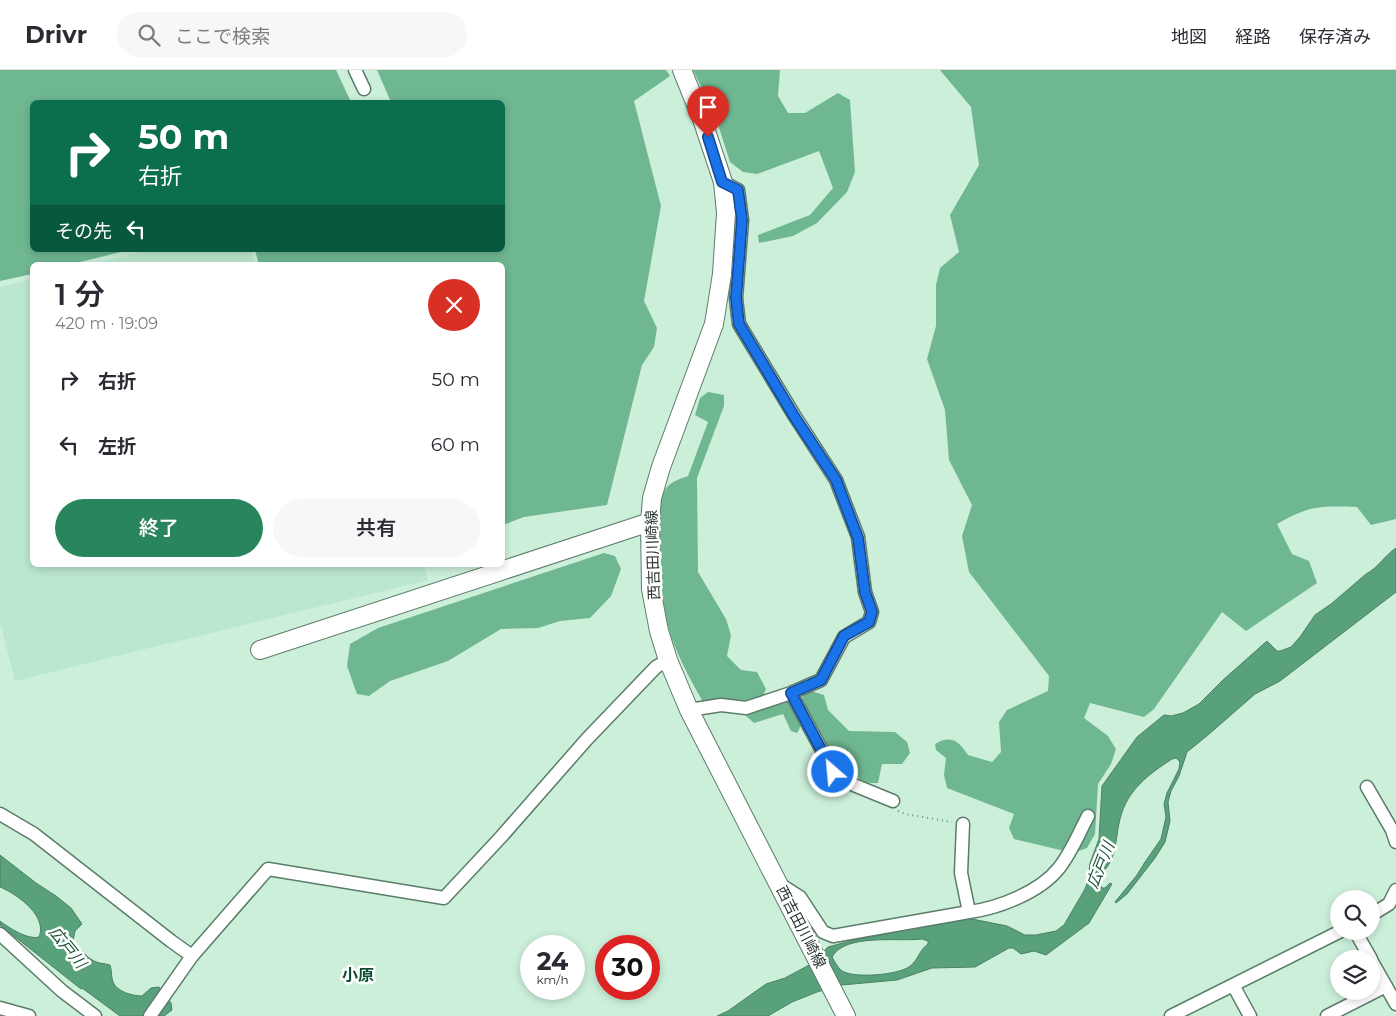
<!DOCTYPE html>
<html lang="ja">
<meta charset="utf-8">
<style>
body{margin:0;font-family:Montserrat,"Noto Sans JP",sans-serif;background:#f7f7f7;color:#2b2b33;height:100vh;display:flex;flex-direction:column;font-size:19px;white-space:nowrap}
*{box-sizing:border-box;margin:0}
p{font-size:16px;color:#7c7c81}
.icon{flex:none;width:28px;height:28px;fill:none;stroke:currentColor;stroke-width:2;stroke-linecap:round;stroke-linejoin:round}
.map{position:relative;flex:1;overflow:hidden}
.drawer{position:absolute;left:30px;top:192px;width:475px;height:305px;display:flex;flex-direction:column;background:#fff;border-radius:8px;box-shadow:0 2px 8px #0003}
.drawer>*{flex:none}
.hud{position:absolute;left:30px;top:30px;width:475px;height:152px;border-radius:8px;box-shadow:0 2px 8px #0003;background:#0b6e4f;color:#fff;overflow:hidden}
.buttons{position:absolute;left:1330px;top:820px;display:grid;gap:10px}
.buttons a{display:grid;place-items:center;width:50px;height:50px;border-radius:50%;background:#fff;box-shadow:0 2px 8px #0003;font-size:25px}
.speed{position:absolute;left:520px;top:865px;display:flex;gap:10px;font-size:25px;font-weight:700;text-align:center}
.speed>*{display:grid;place-content:center;width:65px;height:65px;border-radius:50%;background:#fff;box-shadow:0 2px 8px #0003;line-height:1}
.speed small{font-size:12px;font-weight:400}
.speed .limit{border:8px solid #d22;background:#fff;color:#111}
.pin{position:absolute;display:grid;place-items:center;width:42px;height:42px;color:#fff;margin:-51px -21px;border-radius:50% 50% 50% 0;rotate:-45deg;box-shadow:0 0 5px #0007}
.pin .icon{rotate:45deg}
.me{position:absolute;width:55px;margin:-28px;rotate:333deg;stroke-linejoin:round;filter:drop-shadow(0 0 4px #0008)}
.turn{display:flex;align-items:center;gap:18px;height:105px;padding:0 25px;font-size:22px}
.turn .icon{width:65px;height:65px;stroke-width:2.5}
.turn b{display:block;font-size:35px;line-height:42px}
.then{display:flex;align-items:center;height:48px;padding:0 25px;background:#0003;gap:10px;font-size:19px}
.round{display:grid;place-items:center;flex:none;width:52px;height:52px;border-radius:26px;background:#f7f7f7}
.headline{display:flex;align-items:center;justify-content:space-between;height:85px;padding:0 25px}
h1{font-size:30px;font-weight:600;line-height:38px}
.cta{display:flex;gap:10px;margin-top:auto;padding:10px 25px}
.cta a{flex:1;height:58px;border-radius:30px;background:#29855b;color:#fff;font-size:20px;font-weight:600;line-height:58px;text-align:center}
.cta a+a{background:#f7f7f7;color:#2b2b33}
ul{padding:0;list-style:none}
li{display:flex;align-items:center;gap:15px;height:65px;padding:0 25px}
li div{flex:1}
li b{display:block;font-size:19px}
li em{font-style:normal}
header{display:flex;align-items:center;gap:30px;box-sizing:border-box;height:70px;padding:0 25px;background:#fff;border-bottom:1px solid #e1e1e2}
header strong{font-size:24px}
nav{display:flex;gap:28px;margin-inline-start:auto;font-size:18px}
.search{width:350px;height:45px;background:#f7f7f7;display:flex;align-items:center;gap:12px;box-sizing:border-box;padding:0 18px;border-radius:28px;color:#7c7c81;font-size:19px}
.map>svg:first-child{display:block}
.built{fill:#bbe7ce}
.forest{fill:#6fb791}
.water{fill:#59a17b;stroke:#4b8164;fill-rule:evenodd}
.lines{fill:none;stroke-linecap:round;stroke-linejoin:round}
.street-casing{stroke:#5c7c6a;stroke-width:15}
.secondary-casing{stroke:#5c7c6a;stroke-width:20}
.path{stroke:#748c7e;stroke-width:2;stroke-dasharray:1 4;stroke-linecap:butt}
.street{stroke:#fff;stroke-width:12}
.secondary{stroke:#fff;stroke-width:18}
.route-casing{stroke:#114b97;stroke-width:12}
.route{stroke:#1a73e8;stroke-width:9}
.labels{text-anchor:middle;stroke-width:5;stroke-linejoin:round;paint-order:stroke}
.street-label{font-size:15px;fill:#29372f;stroke:#fff}
.water-label{font-size:16px;font-style:italic;fill:#1a5137;stroke:#fff}
.neighbourhood-label{font-size:16px;font-weight:bold;fill:#0d4f33;stroke:#fff}
</style>
<header>
<strong>Drivr</strong>
<div class="search"><svg class="icon" aria-label="search" viewBox="0 0 24 24"><circle cx="10" cy="10" r="6"/><path d="M15 15l6 6"/></svg>ここで検索</div>
<nav><a>地図</a><a>経路</a><a>保存済み</a></nav>
</header>
<div class="map">
<svg width="1396" height="946" viewBox="0 0 1396 946">
<rect width="100%" height="100%" fill="#ccefda"/>
<!-- built -->
<path class="built" d="M149 180H251L255 195H88Z
M32 209V495H424L428 510 15 611 1 556H0V217Z"/>
<!-- forest -->
<path class="forest" d="M0 0H336L351 32H32V180H129L68 195H32V204L0 211Z
M377 0H666L670 6 634 31 661 136 644 231 657 258 654 277 642 295 607 435 524 447 503 455 502 195H259L255 180H502V32H391Z
M693 0H780L778 26 788 43H805L838 23 850 30 855 102 847 122 817 153 793 166 759 173 758 165 810 145 833 118 819 81 757 104 743 102 730 92 715 45Z
M940 0H1396V449L1371 455 1357 437C1320 436 1310 435 1277 454L1292 484 1309 491 1317 513 1246 561 1222 542 1154 639 1144 647 1090 633 1084 648 1108 666 1116 679 1111 694 1098 714 1095 764 1087 778 1073 783 1014 769 1009 758 1014 744 947 718 944 705 946 688 936 680 935 674C951 665 958 670 968 685L992 692 1001 682 999 652 1007 640 1048 621 1049 606 969 502 962 466 972 435 949 390 945 340 927 289 936 256V215L940 198 959 182 950 145 979 95 971 37Z
M708 322 724 325V336L697 408 698 502 726 549 731 565 727 586 741 600 757 602 766 619 762 628 747 633 703 632C691 611 679 589 671 566 661 535 660 500 660 468 660 454 658 435 664 422 668 412 680 409 688 406L708 352 695 345 700 328Z
M604 483 615 486 621 499 611 526 590 548 560 551 538 558 501 559 448 591 390 611 369 626 357 624 347 596 350 574 378 558Z
M811 621 824 625 828 640 849 661 895 662 907 672 910 683 902 694H882L878 713C856 714 858 704 844 690L837 691 828 683 802 632 803 626Z
M783 629 792 632C798 643 805 652 797 663L791 661 783 644 754 653 746 646 749 640Z"/>
<!-- water -->
<path class="water" d="M1396 478V522L1280 611 1255 624 1208 665 1187 682 1179 706 1171 721 1168 732 1170 751 1165 772 1155 788 1127 824 1116 833 1115 832 1137 805 1145 792 1161 769 1166 747 1164 734 1167 723 1179 699 1180 692 1176 688 1172 689C1149 704 1127 720 1120 749 1116 764 1117 780 1109 794 1106 800 1100 803 1097 809L1102 818H1105L1110 813 1112 814 1089 853 1046 885 1034 881 1021 884 1013 878H1009L975 897 932 898 897 910 842 915 817 922 792 932 768 946H717L728 941 766 914 785 908 811 894 828 877 850 871 967 848 1007 856 1025 865H1036L1056 861 1064 855 1085 819 1088 811 1090 793 1099 769 1102 716 1137 667 1164 645 1171 646 1183 643 1199 634 1223 610 1267 571 1277 581H1280L1291 577 1300 567 1315 545 1331 534 1366 504C1378 498 1385 485 1396 478ZM922 869 928 871V874C919 880 918 891 909 897 896 905 858 908 844 902 839 900 835 892 832 887 845 863 898 872 922 869Z
M0 785 36 813 56 826 71 838 82 854 75 861 73 871C80 878 86 887 94 891 100 894 104 893 110 895 112 901 111 907 113 912 117 922 133 926 142 926L151 918 159 917 171 933 172 940 164 946H120L82 918 81 919 0 855V851C9 858 28 870 39 867 48 846 17 824 0 817Z"/>
<g class="lines">
<defs>
<path id="street" d="M355 0 364 19
M791 623 833 701 849 713 893 731
M689 640 721 635 746 638 791 623 821 610 844 567 869 552 872 542 865 522 858 467 836 410 794 345 739 254 736 228 742 150 738 120 723 112
M1367 717 1392 760 1396 772
M0 744 34 764 171 871 192 886
M963 754 961 803 969 842C999 838 1040 822 1059 798 1071 783 1079 763 1088 746
M778 813 800 827 823 862 833 866 969 842
M1371 845 1389 834 1396 820
M1355 861 1371 889
M0 864 62 921 95 946
M1371 890 1396 934
M1233 915 1250 946
M0 938 29 946
M150 946 192 886 268 799 444 828 501 767 587 669 656 597 668 590
M1171 946 1341 861
M1327 946 1386 916"/>
<path id="secondary" d="M682 0 703 52 723 112 726 143 722 204 714 254 661 397 652 428 650 452 651 519 659 561 668 590 689 640 846 946
M260 580 650 452"/>
</defs>
<!-- street casing -->
<use href="#street" class="street-casing"/>
<!-- secondary casing -->
<use href="#secondary" class="secondary-casing"/>
<!-- path -->
<path class="path" d="M898 741 905 744 952 752"/>
<!-- street -->
<use href="#street" class="street"/>
<!-- secondary -->
<use href="#secondary" class="secondary"/>
</g>
<g class="lines">
<defs>
<path id="route" d="M708 67 722 112 738 120 742 150 736 228 739 254 794 346 836 410 858 468 865 522 872 542 869 552 844 566 821 610 791 623 833 702"/>
</defs>
<!-- route casing -->
<use href="#route" class="route-casing"/>
<!-- route -->
<use href="#route" class="route"/>
</g>
<g class="labels">
<!-- street labels -->
<g class="street-label">
<text transform="translate(653 485) rotate(-92)" y="5">西吉田川崎線</text>
<text transform="translate(801 857) rotate(63)" y="5">西吉田川崎線</text>
</g>
<!-- water labels -->
<g class="water-label">
<text transform="translate(1100 795) rotate(-68)" y="6">広戸川</text>
<text transform="translate(68 877) rotate(51)" y="6">広戸川</text>
</g>
<!-- neighbourhood labels -->
<g class="neighbourhood-label">
<text x="358" y="911">小原</text>
</g>
</g>
</svg>
<div class="buttons">
<a><svg class="icon" aria-label="search" viewBox="0 0 24 24"><circle cx="10" cy="10" r="6"/><path d="M15 15l6 6"/></svg></a>
<a><svg class="icon" aria-label="layers" viewBox="0 0 24 24"><path d="M12 4l9 5-9 5-9-5zM3 14l9 5 9-5"/></svg></a>
</div>
<div class="speed"><div>24<small>km/h</small></div><div class="limit">30</div></div>
<div class="pin" style="left:708px;top:67px;background:#d93025"><svg class="icon" aria-label="arrive" viewBox="0 0 24 24"><path d="M6 21V4h12l-3 4 3 4H6"/></svg></div>
<svg class="me" style="left:833px;top:702px" viewBox="-20 -20 40 40"><circle r="17" fill="#1a73e8" stroke="#fff" stroke-width="3"/><path d="M0-11L8 9 0 5-8 9z" fill="#fff"/></svg>
<div class="hud">
<div class="turn"><svg class="icon" aria-label="right" viewBox="0 0 24 24"><path d="M7 20v-9h11M14 6l5 5-5 5"/></svg><div><b>50 m</b>右折</div></div>
<div class="then">その先<svg class="icon" aria-label="left" viewBox="0 0 24 24"><path d="M17 20v-9H6M10 6l-5 5 5 5"/></svg></div>
</div>
<section class="drawer">
<div class="headline"><div><h1>1 分</h1><p>420 m · 19:09</p></div><a class="round" style="background:#d93025;color:#fff"><svg class="icon" aria-label="close" viewBox="0 0 24 24"><path d="M6 6l12 12M18 6L6 18"/></svg></a></div>
<ul>
<li><svg class="icon" aria-label="right" viewBox="0 0 24 24"><path d="M7 20v-9h11M14 6l5 5-5 5"/></svg><div><b>右折</b></div><em>50 m</em></li>
<li><svg class="icon" aria-label="left" viewBox="0 0 24 24"><path d="M17 20v-9H6M10 6l-5 5 5 5"/></svg><div><b>左折</b></div><em>60 m</em></li>
</ul>
<div class="cta"><a>終了</a><a>共有</a></div>
</section>
</div>
